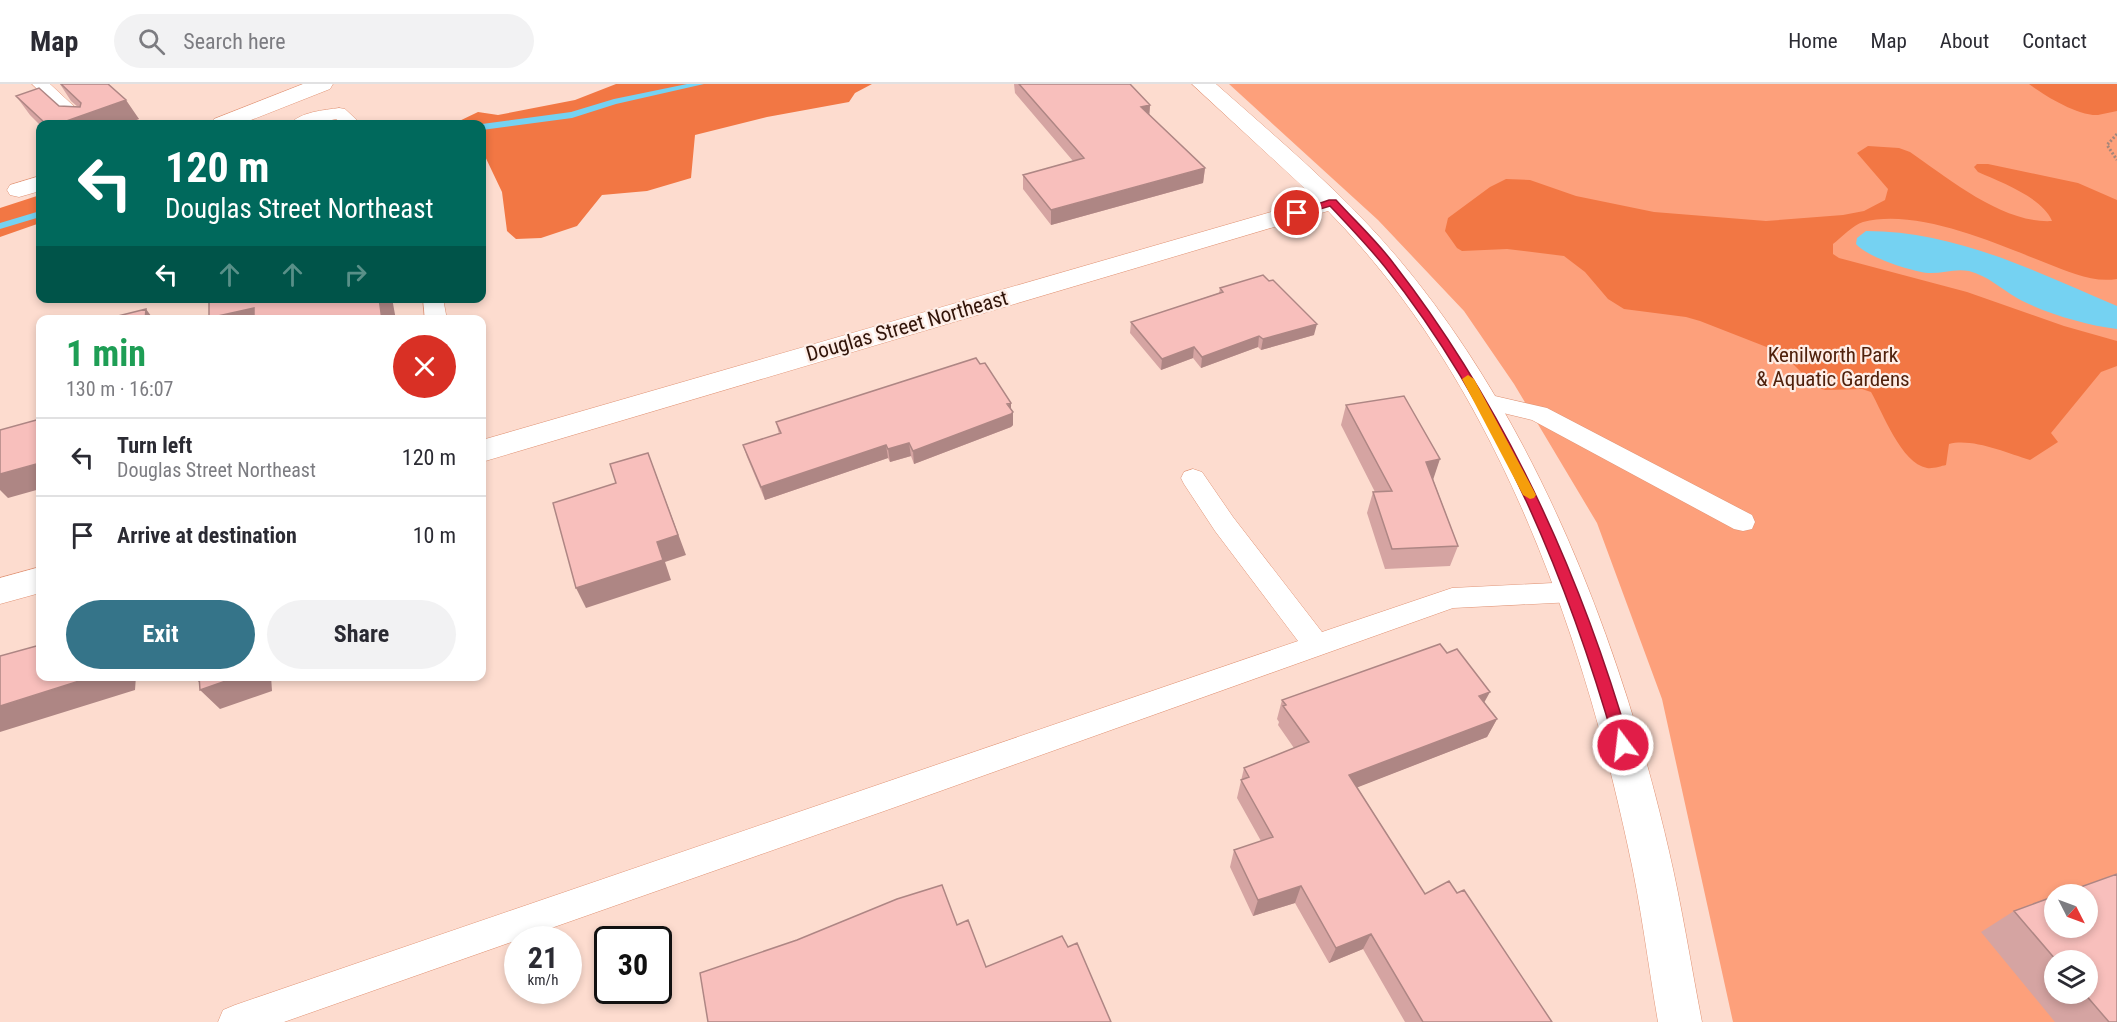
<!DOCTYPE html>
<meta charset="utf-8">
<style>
body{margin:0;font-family:"Roboto Condensed",sans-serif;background:#f2f2f3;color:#2b2b33;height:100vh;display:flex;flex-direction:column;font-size:22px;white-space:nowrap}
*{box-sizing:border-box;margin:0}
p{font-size:20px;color:#7c7c81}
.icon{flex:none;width:33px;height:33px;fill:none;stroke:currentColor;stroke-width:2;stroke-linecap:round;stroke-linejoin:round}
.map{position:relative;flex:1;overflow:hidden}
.side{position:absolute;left:36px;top:231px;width:450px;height:366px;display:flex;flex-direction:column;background:#fff;border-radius:12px;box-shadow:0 3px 9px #0003}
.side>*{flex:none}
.guide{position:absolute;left:36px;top:36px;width:450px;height:183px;border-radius:12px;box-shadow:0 3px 9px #0003;background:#00695c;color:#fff;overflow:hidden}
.needle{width:39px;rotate:132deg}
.buttons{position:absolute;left:2044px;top:800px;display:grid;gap:12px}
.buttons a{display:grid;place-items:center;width:54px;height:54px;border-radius:50%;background:#fff;box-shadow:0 3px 9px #0003;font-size:30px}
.speed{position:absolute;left:504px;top:842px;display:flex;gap:12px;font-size:30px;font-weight:700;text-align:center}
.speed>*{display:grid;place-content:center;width:78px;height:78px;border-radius:50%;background:#fff;box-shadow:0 3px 9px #0003;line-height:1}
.speed small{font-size:15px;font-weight:400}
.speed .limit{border:3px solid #111;border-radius:9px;background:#fff;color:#111}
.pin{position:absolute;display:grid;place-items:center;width:51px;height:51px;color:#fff;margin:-26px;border:3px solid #fff;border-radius:50%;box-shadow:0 2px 6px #0007}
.me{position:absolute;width:66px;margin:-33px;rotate:345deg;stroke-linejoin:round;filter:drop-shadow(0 0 4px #0008)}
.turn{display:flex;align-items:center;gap:21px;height:126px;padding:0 30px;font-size:27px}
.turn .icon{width:78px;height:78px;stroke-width:2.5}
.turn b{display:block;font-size:42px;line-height:51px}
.lanes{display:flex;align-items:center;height:57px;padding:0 30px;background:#0003;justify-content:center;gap:30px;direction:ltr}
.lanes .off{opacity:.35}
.round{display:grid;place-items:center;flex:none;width:63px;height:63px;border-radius:32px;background:#f2f2f3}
.summary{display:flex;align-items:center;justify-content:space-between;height:102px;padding:0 30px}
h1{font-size:36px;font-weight:700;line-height:45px;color:#1e9e55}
.button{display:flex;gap:12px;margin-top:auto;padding:12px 30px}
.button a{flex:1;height:69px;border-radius:36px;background:#357489;color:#fff;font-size:24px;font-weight:700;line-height:69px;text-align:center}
.button a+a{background:#f2f2f3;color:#2b2b33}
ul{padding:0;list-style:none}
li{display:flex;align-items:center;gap:18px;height:78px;padding:0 30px;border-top:2px solid #e1e1e2}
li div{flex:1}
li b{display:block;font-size:22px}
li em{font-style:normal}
header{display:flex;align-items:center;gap:36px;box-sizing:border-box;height:84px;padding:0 30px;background:#fff;border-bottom:2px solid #e1e1e2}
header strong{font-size:28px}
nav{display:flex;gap:33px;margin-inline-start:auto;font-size:21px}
.search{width:420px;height:54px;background:#f2f2f3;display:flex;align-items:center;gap:15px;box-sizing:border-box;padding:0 21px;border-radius:33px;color:#7c7c81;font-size:22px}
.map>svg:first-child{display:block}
.green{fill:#fda07b;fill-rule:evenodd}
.forest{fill:#f27744}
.water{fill:#75d2f2}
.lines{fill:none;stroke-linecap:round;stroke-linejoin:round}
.stream{fill:#75d2f2;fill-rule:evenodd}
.lane-casing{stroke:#e09375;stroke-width:1}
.street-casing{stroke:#e09375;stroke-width:1}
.path{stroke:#a5867a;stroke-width:3;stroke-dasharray:2 2;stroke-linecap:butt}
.lane{fill:#fff;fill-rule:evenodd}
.street{fill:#fff;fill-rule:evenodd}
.wall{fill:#d5a4a2;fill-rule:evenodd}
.shaded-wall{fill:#ae8684}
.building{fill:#f8bfbc;stroke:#ae8684;stroke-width:1.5}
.route{fill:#e11d48;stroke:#92132f;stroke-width:1.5}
.slow{fill:#f59e0b}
.labels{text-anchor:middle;stroke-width:4.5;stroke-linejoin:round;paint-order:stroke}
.street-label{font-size:21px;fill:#311409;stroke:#feede6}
.park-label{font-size:21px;fill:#50210c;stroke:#feede6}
</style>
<header>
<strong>Map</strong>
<div class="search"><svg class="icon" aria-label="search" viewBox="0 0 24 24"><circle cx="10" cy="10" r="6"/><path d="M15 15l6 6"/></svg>Search here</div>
<nav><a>Home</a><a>Map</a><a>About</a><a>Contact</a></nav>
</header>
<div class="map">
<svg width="2117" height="938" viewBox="0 0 2117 938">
<rect width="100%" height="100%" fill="#fddccf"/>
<!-- green -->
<path class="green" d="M1229 0H2117V938H1733L1662 615 1597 439 1514 300 1464 227 1378 136ZM2055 810H2088V843H2055ZM2055 876H2088V909H2055Z"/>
<!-- forest -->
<path class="forest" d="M616 0H872L855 9 849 18 767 33 695 51 691 94 647 107 602 111 577 142 541 154 516 155 507 147 502 108 482 66V40H453L478 28 498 31 575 16Z
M2029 0H2117V27C2111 28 2104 30 2098 31 2078 32 2045 12 2029 0Z
M1868 62 1899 64 1910 68C1948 94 2003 140 2052 137 2043 114 2001 98 1978 88L1974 83 1977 80H1988L2078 99 2117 116V195C2092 199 2070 188 2046 179 1995 159 1917 124 1863 138 1853 141 1842 153 1833 160V170L1839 174 1967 208 2064 242 2117 257V282L2101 288 2051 349 2058 358 2030 376C2006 369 1973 354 1949 360L1946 381C1941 382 1933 385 1927 384 1901 379 1883 329 1871 308L1862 305 1825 306 1816 303 1782 269 1700 237 1686 233 1624 225 1608 215 1585 188 1564 172 1507 165 1462 167 1457 164 1445 147 1448 134 1490 103 1506 95 1530 96 1576 112 1654 128 1766 137 1843 131 1864 127 1885 116 1888 105 1857 69Z
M40 111V139L0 153V124Z"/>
<!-- water -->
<path class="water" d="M1866 147C1956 147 2037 188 2117 222V245C2086 241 2044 229 2017 214 2000 204 1988 192 1969 187 1955 184 1941 190 1928 189 1910 187 1867 173 1856 160L1857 154Z"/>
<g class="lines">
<!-- stream -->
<path class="stream" d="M687 0H704L616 20 572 34 482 46V40L571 28 614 15Z
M40 127V133L0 145V139Z"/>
<defs>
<path id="lane" d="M32 0H50L93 40H74Z
M339 24 345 25 361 40H343L336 35 314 40H290C300 28 324 26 339 24Z
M423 214H443L447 236H425Z
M1482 309 1547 324 1752 431 1755 438 1752 445 1743 447 1734 445 1532 336 1474 322 1471 317 1474 312Z
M1193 385 1202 388 1233 433 1322 548 1452 504 1573 498 1582 501 1586 508 1582 515 1573 518 1453 524 890 725 284 938H218L223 926 235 921 1298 557 1215 447 1184 400 1181 394 1184 388Z"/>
<path id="street" d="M303 0H333L330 5 241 40H211L214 35Z
M1192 0H1216C1278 55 1343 109 1397 173 1536 337 1621 559 1669 767 1682 823 1691 881 1702 938H1658C1648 880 1641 821 1628 763 1580 539 1492 294 1328 127L482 378V356L1316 115Z
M40 92V107L19 113 10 111 7 106 10 101Z
M40 483V509L0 520V494Z"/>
</defs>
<!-- lane casing -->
<use href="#lane" class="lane-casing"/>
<!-- street casing -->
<use href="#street" class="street-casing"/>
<!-- path -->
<path class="path" d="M2117 50 2107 61 2117 76"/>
<!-- lane -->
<use href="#lane" class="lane"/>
<!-- street -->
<use href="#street" class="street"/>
</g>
<!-- wall -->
<path class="wall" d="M60 0H108L139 35 125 40H40V41L30 31 16 12 59 22 78 23 71 17Z
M1014 0H1130L1150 21 1149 30 1205 84 1203 99 1051 141 1023 105V91L1073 77 1015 9Z
M1220 204 1314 251 1261 266 1258 263 1201 284 1193 274 1161 286 1130 249 1131 238 1219 209Z
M1346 321 1433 395 1458 462 1450 482 1385 485 1367 429 1373 408H1375L1341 341Z
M1011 326 1013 328V341L1011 343 914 380 911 372 890 378 888 374 765 416 747 373 743 361 779 350 776 338Z
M1282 616 1484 618 1497 635 1487 653 1357 703 1425 810 1552 938H1405L1363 865 1329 879 1295 819 1253 832 1230 783 1234 766 1261 757 1237 714 1244 684 1294 664 1278 641 1279 638 1277 635Z
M2117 790V938H2055L1981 848 2014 827 2055 812V843H2088V810H2061ZM2055 876H2088V909H2055Z"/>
<!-- shaded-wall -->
<path class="shaded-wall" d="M126 16 139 35 125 40H58Z
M1150 21 1149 36 1141 23Z
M1205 84 1203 99 1051 141V126Z
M379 214H392L396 236H382Z
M254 224 262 236H210L209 234Z
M146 225 154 236H145Z
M1317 240 1314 251 1261 266 1263 255Z
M1259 252 1258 263 1201 284 1202 273Z
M1194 263 1193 274 1161 286 1162 275Z
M1011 319V330L1013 328V341L1011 343 914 380 913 367Z
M909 359 911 372 890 378 888 365Z
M886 361 888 374 765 416 761 403Z
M648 369 686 471 665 478 671 496 586 524 576 504 657 458Z
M1440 375 1433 396 1426 378Z
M40 379V405L8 414 0 406V390Z
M95 592H136L135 606 0 648V622Z
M193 592H271L272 607 220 625 200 606 205 604Z
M1490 608 1480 626 1479 612Z
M1497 635 1487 653 1343 709 1349 691Z
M1301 802 1295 819 1253 832 1258 816Z
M1371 850 1363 865 1329 879 1336 864Z"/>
<!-- building -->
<path class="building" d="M61 0H108L126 16 58 40H46L16 12 39 4 59 22 80 23 81 19Z
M1019 0H1130L1150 21 1141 23 1205 84 1051 126 1023 91 1084 74Z
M1263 191 1269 197 1273 196 1317 240 1263 255 1259 252 1202 273 1194 263 1162 275 1131 238 1223 208 1220 204Z
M209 214H379L382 236H254V224L209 234Z
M146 225 145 236H102Z
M976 274 980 280 985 279 1011 319 1007 320 1013 328 1011 330 913 367 909 359 888 365 886 361 761 403 743 361 781 349 776 338Z
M1404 312 1440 375 1426 378 1458 462 1392 465 1373 408 1392 407 1346 321Z
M40 335V379L0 390V346Z
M648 369 678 451 657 458 663 476 576 504 553 419 616 399 610 380Z
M1440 560 1447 569 1457 565 1490 608 1479 612 1497 635 1349 691 1425 810 1449 797 1457 809 1464 806 1552 938H1423L1371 850 1336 864 1301 802 1258 816 1234 766 1273 753 1241 696 1249 693 1244 684 1309 658 1283 622 1286 621 1282 616Z
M40 561V592H95L0 622V572Z
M199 592H240L200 606Z
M2117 790V938H2109L2084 909H2088V876H2056L2014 827 2055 812V843H2088V810H2061Z
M942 801 957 841 968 836 986 883 1062 852 1068 863 1077 859 1111 938H708L700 889 797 856 897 815Z"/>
<!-- route -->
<path class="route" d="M1329 116H1336C1355 137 1377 157 1394 180 1505 323 1580 488 1630 661L1628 666 1623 668 1617 666 1615 661C1567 493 1495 321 1385 183 1368 162 1349 142 1330 122L1297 132 1292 129Z"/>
<!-- slow -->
<path class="slow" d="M1468 291 1474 295 1536 411 1534 414 1530 415 1523 411 1462 295Z"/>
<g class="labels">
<!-- street labels -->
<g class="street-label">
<text transform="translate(907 242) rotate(-16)" y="7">Douglas Street Northeast</text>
</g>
<!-- park labels -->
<g class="park-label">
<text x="1833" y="278">Kenilworth Park<tspan x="1833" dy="24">&amp; Aquatic Gardens</tspan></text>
</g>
</g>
</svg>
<div class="buttons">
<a><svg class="needle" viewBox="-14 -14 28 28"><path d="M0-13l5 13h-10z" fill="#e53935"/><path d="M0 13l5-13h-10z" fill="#7c7c81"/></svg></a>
<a><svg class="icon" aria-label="layers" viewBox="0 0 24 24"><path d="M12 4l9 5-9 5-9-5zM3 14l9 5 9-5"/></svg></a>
</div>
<div class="speed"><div>21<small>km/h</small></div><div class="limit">30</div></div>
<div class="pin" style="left:1297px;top:129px;background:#d93025"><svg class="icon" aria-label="arrive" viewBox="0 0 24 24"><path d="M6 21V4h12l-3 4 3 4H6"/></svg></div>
<svg class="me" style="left:1623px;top:661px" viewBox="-20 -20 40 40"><circle r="17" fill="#e11d48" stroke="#fff" stroke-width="3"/><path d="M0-11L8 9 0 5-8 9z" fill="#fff"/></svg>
<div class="guide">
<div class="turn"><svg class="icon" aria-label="left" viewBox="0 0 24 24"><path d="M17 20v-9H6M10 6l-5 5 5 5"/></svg><div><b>120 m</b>Douglas Street Northeast</div></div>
<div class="lanes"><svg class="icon" aria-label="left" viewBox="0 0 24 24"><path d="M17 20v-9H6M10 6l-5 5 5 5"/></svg><svg class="icon off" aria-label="ahead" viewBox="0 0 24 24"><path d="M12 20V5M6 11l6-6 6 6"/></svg><svg class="icon off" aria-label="ahead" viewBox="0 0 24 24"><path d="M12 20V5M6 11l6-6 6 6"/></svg><svg class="icon off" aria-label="right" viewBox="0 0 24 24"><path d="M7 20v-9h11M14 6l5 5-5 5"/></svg></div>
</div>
<section class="side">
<div class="summary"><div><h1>1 min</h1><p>130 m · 16:07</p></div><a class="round" style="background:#d93025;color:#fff"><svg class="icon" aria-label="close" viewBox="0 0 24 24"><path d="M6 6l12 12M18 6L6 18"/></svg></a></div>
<ul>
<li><svg class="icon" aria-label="left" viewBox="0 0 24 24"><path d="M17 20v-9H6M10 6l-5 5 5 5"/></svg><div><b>Turn left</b><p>Douglas Street Northeast</p></div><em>120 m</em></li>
<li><svg class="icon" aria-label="arrive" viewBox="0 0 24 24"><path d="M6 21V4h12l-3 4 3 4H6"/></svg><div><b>Arrive at destination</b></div><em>10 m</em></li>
</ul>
<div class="button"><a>Exit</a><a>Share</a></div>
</section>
</div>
